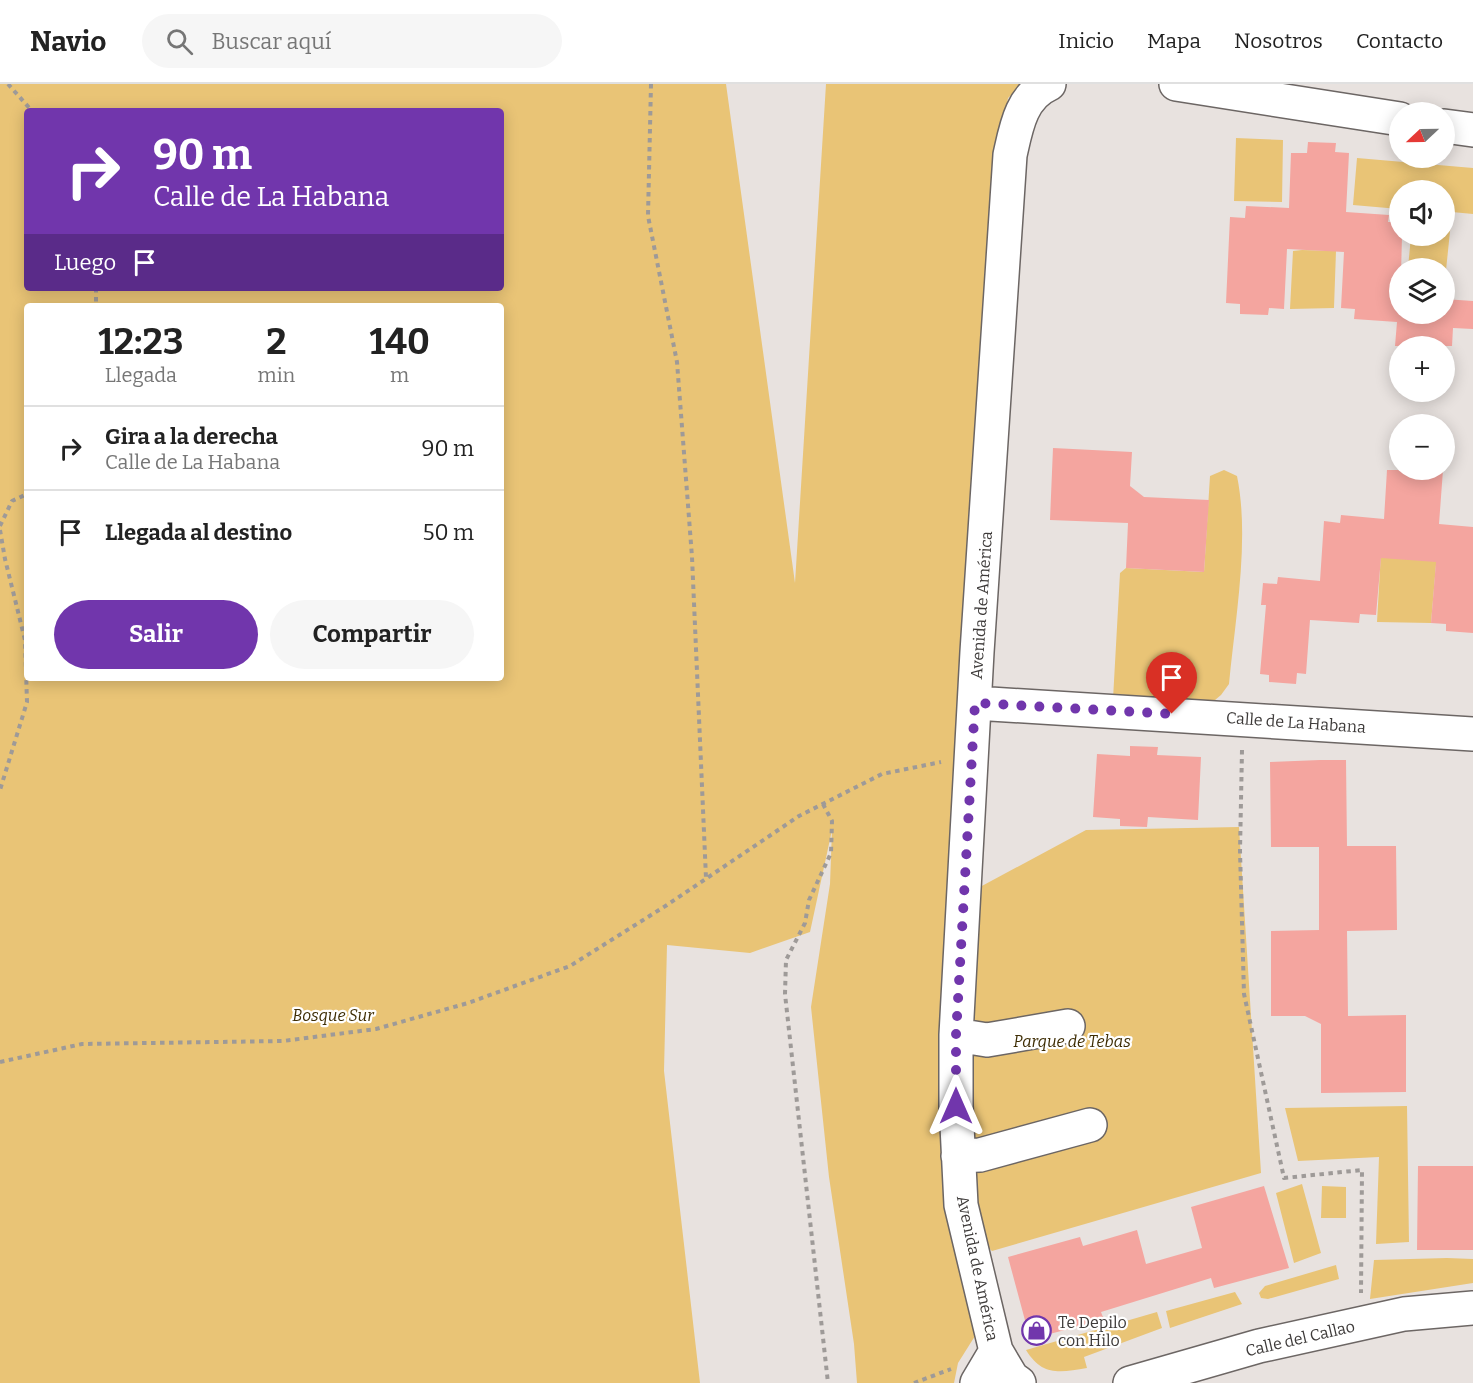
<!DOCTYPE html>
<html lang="es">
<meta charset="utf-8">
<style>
body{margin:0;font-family:Bitter,serif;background:#f6f6f6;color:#222;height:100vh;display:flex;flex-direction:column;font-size:22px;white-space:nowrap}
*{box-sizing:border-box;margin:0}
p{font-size:20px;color:#767676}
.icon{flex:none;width:33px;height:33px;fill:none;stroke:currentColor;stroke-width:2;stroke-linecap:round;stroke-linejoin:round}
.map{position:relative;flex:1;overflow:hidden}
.details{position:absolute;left:24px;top:219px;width:480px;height:378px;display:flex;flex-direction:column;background:#fff;border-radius:6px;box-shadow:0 3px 15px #0003}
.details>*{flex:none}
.guide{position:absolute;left:24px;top:24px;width:480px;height:183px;border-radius:6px;box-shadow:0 3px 15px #0003;background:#7136ac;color:#fff;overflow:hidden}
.needle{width:39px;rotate:248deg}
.tools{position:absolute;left:1389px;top:18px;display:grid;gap:12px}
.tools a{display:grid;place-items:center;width:66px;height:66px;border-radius:50%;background:#fff;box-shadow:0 3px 15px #0003;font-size:30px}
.pin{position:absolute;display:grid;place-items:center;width:51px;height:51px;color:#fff;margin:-62px -26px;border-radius:50% 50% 50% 0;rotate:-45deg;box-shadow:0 0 6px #0007}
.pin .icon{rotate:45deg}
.me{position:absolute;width:66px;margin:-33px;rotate:0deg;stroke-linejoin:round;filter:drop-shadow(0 0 4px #0008)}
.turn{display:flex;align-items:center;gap:21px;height:126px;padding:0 30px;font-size:27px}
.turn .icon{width:78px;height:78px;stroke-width:2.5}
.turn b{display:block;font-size:42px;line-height:51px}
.then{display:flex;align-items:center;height:57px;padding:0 30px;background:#0003;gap:12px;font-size:22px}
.eta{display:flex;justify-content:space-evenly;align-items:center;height:102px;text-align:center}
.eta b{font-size:36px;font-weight:700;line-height:42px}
.action{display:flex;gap:12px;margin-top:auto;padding:12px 30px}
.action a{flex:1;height:69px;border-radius:36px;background:#7136ac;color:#fff;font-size:24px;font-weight:700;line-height:69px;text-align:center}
.action a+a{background:#f6f6f6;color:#222}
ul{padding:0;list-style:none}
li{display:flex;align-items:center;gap:18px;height:84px;padding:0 30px;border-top:2px solid #e0e0e0}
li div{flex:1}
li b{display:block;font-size:22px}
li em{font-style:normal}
header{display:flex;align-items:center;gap:36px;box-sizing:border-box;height:84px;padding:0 30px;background:#fff;border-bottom:2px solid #e0e0e0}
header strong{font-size:28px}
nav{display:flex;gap:33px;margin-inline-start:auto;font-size:21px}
.search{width:420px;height:54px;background:#f6f6f6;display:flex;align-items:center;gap:15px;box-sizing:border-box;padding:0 21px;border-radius:33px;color:#767676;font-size:22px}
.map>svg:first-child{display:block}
.green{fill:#e9c476;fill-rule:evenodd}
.building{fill:#f4a59f}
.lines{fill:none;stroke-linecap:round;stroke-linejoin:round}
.minor-casing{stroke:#6c6664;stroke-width:36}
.path{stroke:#9e9a98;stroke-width:4;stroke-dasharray:4.5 4.5;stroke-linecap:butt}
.minor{stroke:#fff;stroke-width:33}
.route{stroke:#7136ac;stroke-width:10;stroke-dasharray:0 18}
.labels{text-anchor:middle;stroke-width:4.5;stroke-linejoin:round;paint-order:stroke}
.street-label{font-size:16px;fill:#3e3b3a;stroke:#fff}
.park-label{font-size:16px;font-style:italic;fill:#3e2d04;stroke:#fff}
.poi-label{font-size:16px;fill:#3e3b3a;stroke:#fff;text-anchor:start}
</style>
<header>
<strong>Navio</strong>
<div class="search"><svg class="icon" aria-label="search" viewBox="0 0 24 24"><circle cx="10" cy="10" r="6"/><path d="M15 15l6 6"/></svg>Buscar aquí</div>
<nav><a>Inicio</a><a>Mapa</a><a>Nosotros</a><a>Contacto</a></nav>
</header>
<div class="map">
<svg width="1473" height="1299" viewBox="0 0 1473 1299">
<rect width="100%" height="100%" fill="#e8e2df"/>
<!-- green -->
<path class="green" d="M0 0H726L795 499 826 0H1023L1008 14 1000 63 954 817 1086 746 1239 743 1261 1089 992 1167 953 1130 968 1200 975 1252 958 1279 954 1299H857L854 1260 829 1093 811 923 830 800 832 746 810 848 750 869 667 861 664 987 700 1299H0ZM27 27H501V204H27ZM27 222H501V594H27Z
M1236 54 1283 56 1282 118 1234 117Z
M1357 74 1473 84V130L1452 128 1445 196 1444 184H1408L1411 152H1444V106H1400L1399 125 1353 121Z
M1302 166 1336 167 1334 224 1290 225 1293 167Z
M1224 386 1237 392C1250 455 1235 536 1229 600L1221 611 1209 621 1113 615 1120 489 1126 484 1204 488 1210 392Z
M1381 468 1437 469 1431 539 1377 538Z
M1407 1022 1409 1158 1376 1160 1379 1073 1298 1077 1285 1024Z
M1302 1100 1321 1169 1294 1179 1276 1109Z
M1322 1102 1346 1103V1134H1321Z
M1447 1174 1473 1175V1199L1370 1215 1374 1176Z
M1336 1181 1339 1195 1268 1215 1261 1214 1259 1209 1265 1202Z
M1235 1208 1242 1220 1170 1244 1166 1227Z
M1157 1228 1162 1244 1084 1273 1087 1284C1059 1289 1042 1292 1026 1266Z"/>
<!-- building -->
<path class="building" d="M1308 58 1336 59 1335 68 1349 69 1346 128 1389 131 1388 138H1400V152H1402L1400 230H1444V215L1473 217V245L1453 244 1452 262H1395L1397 238 1354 235 1355 225 1341 224 1344 168 1287 165 1284 225 1269 224 1268 231 1240 230V220L1226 219 1230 133 1245 134 1246 122 1289 124 1291 69H1307Z
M1053 364 1132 368 1130 402 1144 413 1209 416 1204 488 1126 484 1128 439 1050 436Z
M1387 386H1443L1439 440 1473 443V549L1446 547V540L1431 539 1436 478 1381 474 1376 531 1360 530 1359 539 1310 536 1306 590 1297 589 1296 600 1269 598V591L1260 590 1266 521H1261L1263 499 1277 500 1278 493 1320 497 1324 437 1340 439 1341 431 1384 435Z
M1130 662 1158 663 1157 671 1201 673 1198 736 1148 733 1147 743 1120 742V735L1093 733 1097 670 1130 672Z
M1320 676H1346L1347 762H1396L1397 846 1347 847 1348 932 1406 931V1008L1321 1009V940L1305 932H1271V847L1319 846V763H1271L1270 678Z
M1418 1082H1473V1166H1417Z
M1264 1102 1289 1184 1214 1204 1211 1194 1101 1228 1104 1236 1030 1255 1008 1173 1080 1153 1083 1162 1137 1146 1146 1180 1202 1164 1191 1123Z"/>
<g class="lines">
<defs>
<path id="minor" d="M1176 0 1400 35
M1444 42 1473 46
M975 619 1473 650
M956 951 987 956 1068 942
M958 1072 980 1071 1090 1041
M996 1267 1012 1294 1019 1299
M977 1299 996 1267 961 1121 956 1022V951L977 568 1010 71C1016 44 1021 12 1049 0
M1130 1299 1259 1262 1404 1230 1473 1224"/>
</defs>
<!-- minor casing -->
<use href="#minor" class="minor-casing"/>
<!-- path -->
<path class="path" d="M8 0 32 27
M651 0 648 132 677 278 692 473 706 794
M96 204V222
M0 442 12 417 27 410
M0 446 5 475 25 556 27 618 0 706
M1242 666 1240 767 1244 910 1284 1094 1362 1086 1361 1209
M823 720 832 737 831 769 809 816 805 839 786 876 785 910 828 1299
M0 978 82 960 283 957 376 945 468 919 570 882 667 821 799 732 882 690 941 678
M914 1299 951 1285"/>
<!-- minor -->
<use href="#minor" class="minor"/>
</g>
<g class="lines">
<!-- route -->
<path class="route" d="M956 1022V951L975 619 1172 630"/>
</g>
<!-- icons -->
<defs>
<symbol id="shop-ring" viewBox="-11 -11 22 22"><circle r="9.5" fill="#fff" stroke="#7136ac" stroke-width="1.5"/><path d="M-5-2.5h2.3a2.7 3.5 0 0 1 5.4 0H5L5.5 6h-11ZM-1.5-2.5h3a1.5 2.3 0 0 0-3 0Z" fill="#7136ac"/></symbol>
</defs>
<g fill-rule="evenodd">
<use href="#shop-ring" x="1020" y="1230" width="33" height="33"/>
</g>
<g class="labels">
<!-- street labels -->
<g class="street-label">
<text transform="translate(981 521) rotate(-86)" y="6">Avenida de América</text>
<text transform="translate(1296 638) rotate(4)" y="6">Calle de La Habana</text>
<text transform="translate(978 1184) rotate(78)" y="6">Avenida de América</text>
<text transform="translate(1300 1254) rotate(-13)" y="6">Calle del Callao</text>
</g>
<!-- park labels -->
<g class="park-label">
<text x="333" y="937">Bosque Sur</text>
<text x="1072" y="963">Parque de Tebas</text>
</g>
<!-- poi labels -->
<g class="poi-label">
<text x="1058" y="1244">Te Depilo<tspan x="1058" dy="18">con Hilo</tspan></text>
</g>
</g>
</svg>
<div class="tools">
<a><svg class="needle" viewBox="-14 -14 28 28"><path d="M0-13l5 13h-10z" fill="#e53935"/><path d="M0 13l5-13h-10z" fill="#767676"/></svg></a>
<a><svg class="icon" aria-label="sound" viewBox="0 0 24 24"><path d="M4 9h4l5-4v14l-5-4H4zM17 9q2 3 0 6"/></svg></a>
<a><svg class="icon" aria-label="layers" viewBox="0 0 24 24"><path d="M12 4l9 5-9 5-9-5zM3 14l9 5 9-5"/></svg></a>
<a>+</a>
<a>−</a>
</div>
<div class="pin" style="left:1172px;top:630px;background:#d93025"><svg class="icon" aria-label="arrive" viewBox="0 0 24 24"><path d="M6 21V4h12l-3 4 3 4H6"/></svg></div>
<svg class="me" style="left:956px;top:1022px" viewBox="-20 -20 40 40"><path d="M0-17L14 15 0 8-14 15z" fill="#7136ac" stroke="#fff" stroke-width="4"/></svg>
<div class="guide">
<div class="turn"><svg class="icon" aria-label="right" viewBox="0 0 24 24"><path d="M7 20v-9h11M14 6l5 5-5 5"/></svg><div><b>90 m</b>Calle de La Habana</div></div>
<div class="then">Luego<svg class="icon" aria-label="arrive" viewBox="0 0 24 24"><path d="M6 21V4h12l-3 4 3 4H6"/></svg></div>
</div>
<section class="details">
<div class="eta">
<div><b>12:23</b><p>Llegada</p></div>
<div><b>2</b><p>min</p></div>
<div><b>140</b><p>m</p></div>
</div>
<ul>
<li><svg class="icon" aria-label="right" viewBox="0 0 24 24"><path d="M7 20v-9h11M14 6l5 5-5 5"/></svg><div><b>Gira a la derecha</b><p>Calle de La Habana</p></div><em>90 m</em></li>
<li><svg class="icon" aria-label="arrive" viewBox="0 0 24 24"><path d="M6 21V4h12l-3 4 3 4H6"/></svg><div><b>Llegada al destino</b></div><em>50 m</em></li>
</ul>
<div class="action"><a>Salir</a><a>Compartir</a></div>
</section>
</div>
